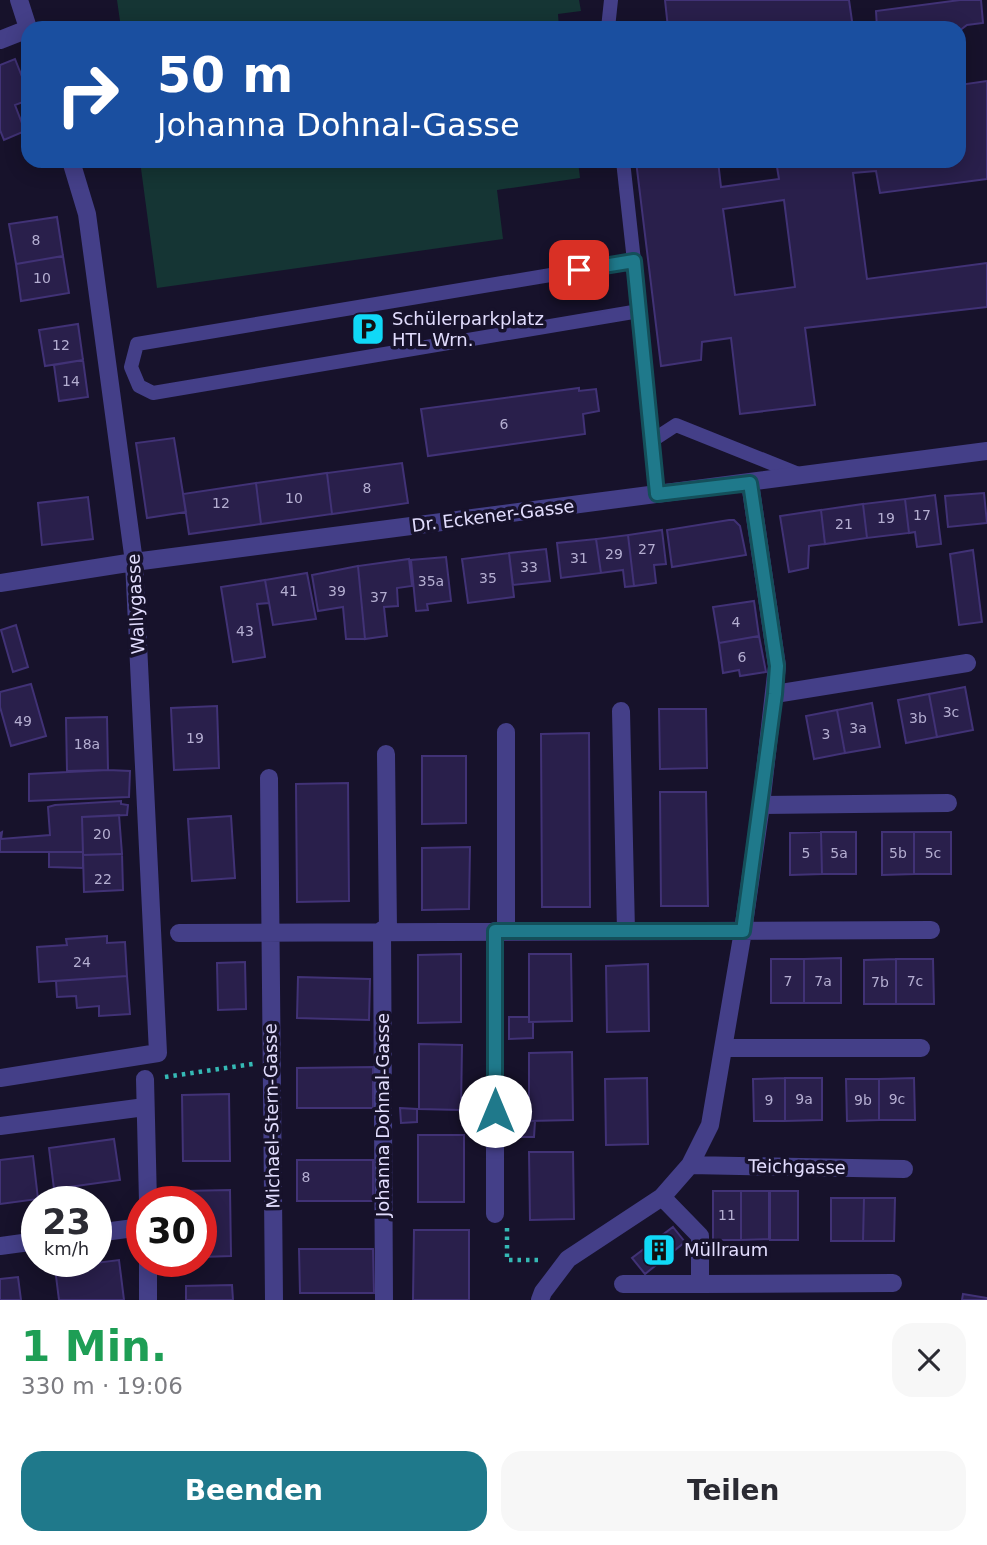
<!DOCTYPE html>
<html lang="de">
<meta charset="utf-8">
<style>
body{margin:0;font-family:"DejaVu Sans",sans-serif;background:#f7f7f7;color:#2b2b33;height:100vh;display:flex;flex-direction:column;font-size:26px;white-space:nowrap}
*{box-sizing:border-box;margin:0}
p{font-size:23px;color:#7c7c81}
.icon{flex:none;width:38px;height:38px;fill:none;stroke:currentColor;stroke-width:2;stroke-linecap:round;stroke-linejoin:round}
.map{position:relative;height:1300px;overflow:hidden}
.details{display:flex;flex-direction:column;background:#fff;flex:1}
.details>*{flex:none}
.hud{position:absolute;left:21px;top:21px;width:945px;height:147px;border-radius:21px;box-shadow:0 4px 18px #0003;background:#1a4fa0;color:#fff;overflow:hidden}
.speed{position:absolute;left:21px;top:1186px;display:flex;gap:14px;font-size:35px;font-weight:700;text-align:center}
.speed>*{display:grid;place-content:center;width:91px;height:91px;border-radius:50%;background:#fff;box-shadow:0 4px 18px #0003;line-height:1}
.speed small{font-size:18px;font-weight:400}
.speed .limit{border:10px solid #d22;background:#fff;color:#111}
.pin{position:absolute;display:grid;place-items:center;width:60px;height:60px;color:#fff;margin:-30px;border-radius:14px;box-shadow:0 4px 10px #0006}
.me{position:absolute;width:77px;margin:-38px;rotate:0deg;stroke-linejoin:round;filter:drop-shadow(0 0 5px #0008)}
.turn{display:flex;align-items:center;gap:24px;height:147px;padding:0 21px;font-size:32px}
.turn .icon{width:91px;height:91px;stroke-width:2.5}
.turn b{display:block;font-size:49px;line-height:60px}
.round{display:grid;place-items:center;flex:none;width:74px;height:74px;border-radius:21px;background:#f7f7f7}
.summary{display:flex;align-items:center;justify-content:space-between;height:119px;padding:0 21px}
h1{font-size:42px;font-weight:700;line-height:52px;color:#1e9e55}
.button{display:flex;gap:14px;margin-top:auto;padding:14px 21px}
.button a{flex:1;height:80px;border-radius:21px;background:#1f798b;color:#fff;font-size:28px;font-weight:700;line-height:80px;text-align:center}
.button a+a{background:#f7f7f7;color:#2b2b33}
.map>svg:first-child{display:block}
.green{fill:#153534}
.building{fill:#291f4b;stroke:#413276;stroke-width:2;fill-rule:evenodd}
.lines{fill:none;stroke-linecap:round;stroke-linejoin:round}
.path{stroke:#35b9b5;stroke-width:4.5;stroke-dasharray:3.5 5;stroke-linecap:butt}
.lane{stroke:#443f88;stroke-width:14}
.street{stroke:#443f88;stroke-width:18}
.route-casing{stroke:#144f5a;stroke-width:18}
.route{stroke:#1f798b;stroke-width:12}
.labels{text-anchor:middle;stroke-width:7;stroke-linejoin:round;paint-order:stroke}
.number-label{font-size:14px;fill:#b4aed1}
.poi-label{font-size:18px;fill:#e2ddfe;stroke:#17122b;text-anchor:start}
.street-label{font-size:18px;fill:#e2ddfe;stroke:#17122b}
</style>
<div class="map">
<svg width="987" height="1300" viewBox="0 0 987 1300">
<rect width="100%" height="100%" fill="#17122b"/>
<!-- green -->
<path class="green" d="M117 0H579L581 11 558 14 559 28H121Z
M140 161H578L580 178 497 190 503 239 157 288Z"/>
<!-- building -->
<path class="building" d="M665 0H849L853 28H668Z
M960 0H981L983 23 967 25 959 31V28H877L876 11Z
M15 59 28 92V100L15 105 25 131 4 140 0 130V65Z
M987 81V179L880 193 876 171 853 173 867 279 987 263V307L805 328 815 405 740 414 731 338 702 342 701 360 661 366 636 161H718L721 187 779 179 776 161H959V85ZM784 200 795 287 735 295 723 209Z
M57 217 63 256 16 264 9 224Z
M63 256 69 293 21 301 16 264Z
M78 324 83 360 45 366 39 330Z
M83 360 88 397 59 401 54 365Z
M579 388V391L596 389 599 411 583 414 585 434 428 456 421 409Z
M174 438 186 512 147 518 136 443Z
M402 463 408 503 332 514 327 473Z
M327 473 332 514 261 524 256 483Z
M256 483 261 524 189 534 183 494Z
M984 493 987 523 948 527 945 496Z
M935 495 941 544 917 547 915 532 909 533 905 499Z
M88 497 93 539 42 545 38 503Z
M905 499 909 533 867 538 863 504Z
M863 504 867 538 825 544 821 510Z
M821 510 825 544 809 546 808 568 789 572 780 516Z
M729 520H734L740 526 746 555 672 567 667 530Z
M662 530 666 564 654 565 656 583 634 586 628 535Z
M628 535 634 586 625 587 623 570 601 573 596 539Z
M596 539 601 573 561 578 557 543Z
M546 549 550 581 513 585 509 553Z
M973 550 982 622 959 625 950 554Z
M509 553 514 597 468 603 462 559Z
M446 557 451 601 427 604 428 610 416 611 411 560Z
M409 559 412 586 397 588 398 606 384 607 387 636 365 639 358 566Z
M358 566 365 639H346L343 607 318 611 312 575Z
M307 573 316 619 273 625 265 580Z
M265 580 269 603 257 604 265 657 233 662 221 587Z
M754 601 759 636 719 643 713 607Z
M16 625 28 667 13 672 1 630Z
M759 636 766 672 740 676 739 670 723 673 719 643Z
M31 684 46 736 11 746 0 707V692Z
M965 687 973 730 937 737 929 694Z
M929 694 937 737 906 743 898 700Z
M872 703 880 747 845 753 837 710Z
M217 706 219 768 174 770 171 708Z
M659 709H706L707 768 660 769Z
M837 710 845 753 814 759 806 716Z
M107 717 108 770 67 771 66 718Z
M589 733 590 907H542L541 734Z
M422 756H466V823L422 824Z
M108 770 130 771 129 797 29 801V774Z
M348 783 349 901 297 902 296 784Z
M660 792H706L708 906H661Z
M121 801V804L128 805 127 815 82 817 83 852H0V833L2 832 1 839 50 835 48 807 55 805Z
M119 815 122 854 83 855 82 817Z
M231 816 235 878 192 881 188 819Z
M821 832 822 874 790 875V833Z
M821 832H856V874H822Z
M882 832H914V874L882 875Z
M914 832H951V874H914Z
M470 847 469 909 422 910V848Z
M49 852H83V868L49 867Z
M122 854 123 890 84 892 83 855Z
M107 936V943L125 942 127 976 39 982 37 947 67 945 66 939Z
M461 954V1022L418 1023V955Z
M529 954H571L572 1021 529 1022Z
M841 958V1003H804V959Z
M771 959H804V1003H771Z
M896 959V1004H864V960Z
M896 959H933L934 1004H896Z
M245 962 246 1009 218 1010 217 963Z
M648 964 649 1031 607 1032 606 966Z
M127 976 130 1014 99 1016V1006L77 1008 76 996 57 997 56 981Z
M298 977 370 979 369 1020 297 1018Z
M509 1017H529V1022H533V1038L509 1039Z
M419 1044 462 1045 461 1110 419 1109Z
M572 1052 573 1120 529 1121V1053Z
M373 1067V1108H297V1068Z
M647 1078 648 1144 606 1145 605 1079Z
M785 1078V1121H754L753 1079Z
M785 1078H822V1120L785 1121Z
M914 1078 915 1120H879V1079Z
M846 1079H879V1120L847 1121Z
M229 1094 230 1161H183L182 1095Z
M400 1108 417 1109V1122L401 1123Z
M509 1114 529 1115V1121H535L534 1137H509Z
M418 1135H464V1202H418Z
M114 1139 120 1180 54 1189 49 1148Z
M529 1152H573L574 1219 530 1220Z
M33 1156 38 1199 0 1204V1160Z
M297 1160H373V1201H297Z
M230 1190 231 1256 201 1257V1202H184L183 1191Z
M713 1191H741V1240H713Z
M741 1191H769V1239L741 1240Z
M770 1191H798V1240H770Z
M831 1198H864L863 1241H831Z
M864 1198H895L894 1241H863Z
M673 1227 685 1242 645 1274 632 1258Z
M414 1230H469V1300H413Z
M299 1249H373L374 1293H300Z
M119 1260 124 1300H59L55 1268Z
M18 1277 21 1300H0V1279Z
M232 1285 233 1300H186V1286Z
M963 1294 987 1298V1300H962Z"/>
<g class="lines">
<!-- path -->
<path class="path" d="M165 1077 253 1064
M507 1228V1260H543"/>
<!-- lane -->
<path class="lane" d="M608 28 611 0
M623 161 634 261
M639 311 153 393 139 386 131 367 137 344 634 261C642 339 651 416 657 494
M653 440 676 425 801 475"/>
<!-- street -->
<path class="street" d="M19 0 28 28
M0 40 28 29
M0 583 134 562 987 451
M775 694 967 663
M621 711 626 931
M386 754 388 930
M269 778 274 1300
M761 805 948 803
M382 930 384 1300
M495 931V1214
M506 931V732
M179 933 931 930
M724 1048H921
M0 1078 158 1053 134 562 87 214 71 161
M145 1079 148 1202
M0 1126 145 1107
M690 1165 904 1169
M96 1233 142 1227
M0 1246 37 1241
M623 1284H700V1236L662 1197
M700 1284 893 1283
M148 1300V1262
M540 1300 543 1292 568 1259 662 1197 690 1165 710 1125 743 931 761 805 777 666 750 483"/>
</g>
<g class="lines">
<defs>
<path id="route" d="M495 1111V931H743L775 694 777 666 750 483 657 494 634 261 579 270"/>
</defs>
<!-- route casing -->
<use href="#route" class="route-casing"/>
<!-- route -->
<use href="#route" class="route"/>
</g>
<!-- icons -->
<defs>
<symbol id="parking-square" viewBox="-11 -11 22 22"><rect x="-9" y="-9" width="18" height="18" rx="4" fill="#10d9f7" stroke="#17122b"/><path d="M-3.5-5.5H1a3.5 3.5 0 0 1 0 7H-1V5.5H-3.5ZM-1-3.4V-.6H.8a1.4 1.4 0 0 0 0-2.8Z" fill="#111"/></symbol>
<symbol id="building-square" viewBox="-11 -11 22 22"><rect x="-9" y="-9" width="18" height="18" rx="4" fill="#10d9f7" stroke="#17122b"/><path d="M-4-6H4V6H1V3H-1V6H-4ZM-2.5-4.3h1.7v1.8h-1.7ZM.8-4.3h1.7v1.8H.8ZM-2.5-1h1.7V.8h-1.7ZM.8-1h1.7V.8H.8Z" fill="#111"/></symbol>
</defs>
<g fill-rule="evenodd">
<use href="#parking-square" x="349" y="310" width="38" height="38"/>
<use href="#building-square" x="640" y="1231" width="38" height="38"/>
</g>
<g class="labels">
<!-- number labels -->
<g class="number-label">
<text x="36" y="245">8</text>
<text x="42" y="283">10</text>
<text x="61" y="350">12</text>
<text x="71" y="386">14</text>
<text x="504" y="429">6</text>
<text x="367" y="493">8</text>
<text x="294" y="503">10</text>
<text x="221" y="508">12</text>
<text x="922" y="520">17</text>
<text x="886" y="523">19</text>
<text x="844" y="529">21</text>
<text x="647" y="554">27</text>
<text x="614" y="559">29</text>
<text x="579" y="563">31</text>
<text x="529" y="572">33</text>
<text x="488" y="583">35</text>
<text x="431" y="586">35a</text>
<text x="289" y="596">41</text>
<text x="337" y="596">39</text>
<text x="379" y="602">37</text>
<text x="736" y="627">4</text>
<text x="245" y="636">43</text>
<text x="742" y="662">6</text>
<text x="951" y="717">3c</text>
<text x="918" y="723">3b</text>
<text x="23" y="726">49</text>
<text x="858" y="733">3a</text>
<text x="826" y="739">3</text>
<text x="195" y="743">19</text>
<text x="87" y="749">18a</text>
<text x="102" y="839">20</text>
<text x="806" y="858">5</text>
<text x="839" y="858">5a</text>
<text x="898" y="858">5b</text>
<text x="933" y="858">5c</text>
<text x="103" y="884">22</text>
<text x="82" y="967">24</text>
<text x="788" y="986">7</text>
<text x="823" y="986">7a</text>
<text x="915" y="986">7c</text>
<text x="880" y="987">7b</text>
<text x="804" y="1104">9a</text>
<text x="897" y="1104">9c</text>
<text x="769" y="1105">9</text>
<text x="863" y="1105">9b</text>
<text x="306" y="1182">8</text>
<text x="727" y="1220">11</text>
</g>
<!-- poi labels -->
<g class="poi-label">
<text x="392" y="325">Schülerparkplatz<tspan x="392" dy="21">HTL Wrn.</tspan></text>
<text x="684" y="1256">Müllraum</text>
</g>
<!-- street labels -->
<g class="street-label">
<text transform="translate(493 516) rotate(-7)" y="6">Dr. Eckener-Gasse</text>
<text transform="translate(136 604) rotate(-93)" y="6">Wallygasse</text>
<text transform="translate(383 1115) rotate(-90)" y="6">Johanna Dohnal-Gasse</text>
<text transform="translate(272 1116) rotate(-91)" y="6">Michael-Stern-Gasse</text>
<text transform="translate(797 1167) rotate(1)" y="6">Teichgasse</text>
</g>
</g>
</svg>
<div class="speed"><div>23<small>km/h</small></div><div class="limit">30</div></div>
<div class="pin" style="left:579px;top:270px;background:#d93025"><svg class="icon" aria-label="arrive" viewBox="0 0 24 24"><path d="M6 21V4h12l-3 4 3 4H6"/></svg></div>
<svg class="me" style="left:495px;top:1111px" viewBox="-20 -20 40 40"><circle r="19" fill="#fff"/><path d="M0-13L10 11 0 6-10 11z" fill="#1f798b"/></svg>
<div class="hud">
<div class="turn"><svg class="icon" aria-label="right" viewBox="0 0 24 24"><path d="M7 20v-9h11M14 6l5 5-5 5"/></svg><div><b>50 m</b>Johanna Dohnal-Gasse</div></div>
</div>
</div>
<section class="details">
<div class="summary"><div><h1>1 Min.</h1><p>330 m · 19:06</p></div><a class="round"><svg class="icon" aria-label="close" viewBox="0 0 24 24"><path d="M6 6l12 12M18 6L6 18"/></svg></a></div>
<div class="button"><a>Beenden</a><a>Teilen</a></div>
</section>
